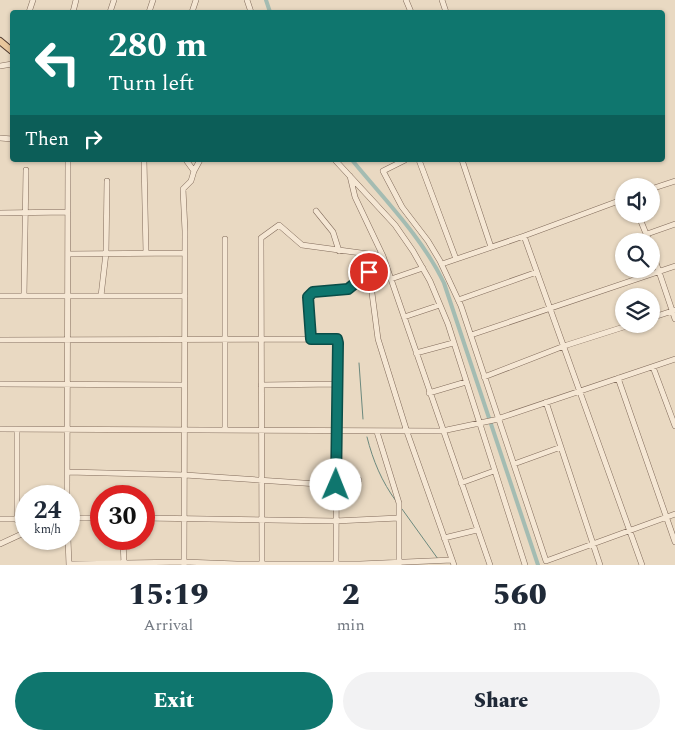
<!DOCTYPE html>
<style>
body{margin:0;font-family:Spectral,serif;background:#f2f2f3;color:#1f2937;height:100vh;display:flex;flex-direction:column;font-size:19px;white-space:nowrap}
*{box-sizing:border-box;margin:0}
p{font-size:16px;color:#747a83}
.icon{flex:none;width:28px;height:28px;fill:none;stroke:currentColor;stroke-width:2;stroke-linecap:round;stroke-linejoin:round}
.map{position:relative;height:565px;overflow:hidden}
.side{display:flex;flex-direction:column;background:#fff;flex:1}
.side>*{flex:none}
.banner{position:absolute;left:10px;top:10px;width:655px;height:152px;border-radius:5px;box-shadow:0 1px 4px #0004;background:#0f766e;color:#fff;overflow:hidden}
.tools{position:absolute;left:615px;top:178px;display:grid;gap:10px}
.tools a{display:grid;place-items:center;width:45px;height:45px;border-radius:50%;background:#fff;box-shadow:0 1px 4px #0004;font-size:25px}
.speed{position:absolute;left:15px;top:485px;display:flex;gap:10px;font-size:25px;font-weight:700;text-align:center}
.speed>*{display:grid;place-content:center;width:65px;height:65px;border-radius:50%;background:#fff;box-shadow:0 1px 4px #0004;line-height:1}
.speed small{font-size:12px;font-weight:400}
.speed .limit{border:8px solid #d22;background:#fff;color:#111}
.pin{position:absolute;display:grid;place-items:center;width:42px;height:42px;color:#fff;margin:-21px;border:2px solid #fff;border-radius:50%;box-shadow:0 1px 5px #0007}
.me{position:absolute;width:55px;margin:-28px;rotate:1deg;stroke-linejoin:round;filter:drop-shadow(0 0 4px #0008)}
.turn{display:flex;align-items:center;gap:18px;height:105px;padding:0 15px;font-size:22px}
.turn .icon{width:65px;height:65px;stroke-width:2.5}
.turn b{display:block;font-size:35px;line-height:42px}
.then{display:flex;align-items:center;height:48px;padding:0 15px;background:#0003;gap:10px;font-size:19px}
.eta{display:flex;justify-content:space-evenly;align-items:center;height:85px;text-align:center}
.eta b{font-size:30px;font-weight:800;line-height:35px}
.action{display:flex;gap:10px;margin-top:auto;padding:10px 15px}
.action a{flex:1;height:58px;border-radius:30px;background:#0f766e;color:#fff;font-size:20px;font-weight:800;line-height:58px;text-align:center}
.action a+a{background:#f2f2f3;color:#1f2937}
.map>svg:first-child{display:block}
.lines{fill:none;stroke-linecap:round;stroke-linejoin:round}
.stream{stroke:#6c897e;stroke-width:1}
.canal{stroke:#a4bcb2;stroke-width:4}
.minor-casing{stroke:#816b5b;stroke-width:6}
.major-casing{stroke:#4f3a2f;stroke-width:8}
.minor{stroke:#f5e7d4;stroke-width:5}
.major{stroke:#e9c89d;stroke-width:6}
.route-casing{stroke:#0a4d48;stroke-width:12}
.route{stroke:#0f766e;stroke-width:9}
</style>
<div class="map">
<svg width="675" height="565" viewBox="0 0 675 565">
<rect width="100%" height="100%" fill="#e9d9c2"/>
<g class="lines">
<!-- stream -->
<path class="stream" d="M359 363 363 419
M367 437C373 461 382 482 396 501
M402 509 438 559"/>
<!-- canal -->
<path class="canal" d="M266 0 270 12
M352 160C384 199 422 237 444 283L538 565"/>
<defs>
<path id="minor" d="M247 0 251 12
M406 0 411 12
M442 0 446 12
M29 12 33 0
M73 12 76 0
M110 12 114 0
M149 12 153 0
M192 12 196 0
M0 66 12 64
M0 138 12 139
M144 160 146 253
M186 160 194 171
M335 160 395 225 413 251 430 281 448 324 525 565
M405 160 383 171 402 207 428 241 440 261 461 306 546 561 675 514
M419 160 456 259
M462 160 491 247
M350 176 355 197 383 256 490 565
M651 189 675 181
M316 211 333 232 339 251
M0 213 68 212
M638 214 649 241
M647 234 675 224
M524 236 624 199
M225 239V430
M651 248 675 319
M68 254 185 253
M367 255 378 339 407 432 454 565
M442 264 524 236 642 565
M391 279 423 268
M0 296H185
M24 296 26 170
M101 296 106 253 107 181
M458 300 537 272
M404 317 440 305
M651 318 675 310
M471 335 675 266
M311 339 308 297 310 294 348 289 369 271
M0 340 337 339 336 565
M416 353 453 343
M653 367 675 426
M484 377 564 346 633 324
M618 378 675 542
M0 384 184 385
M261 385 337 384
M429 393 466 382
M546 402 600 565
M0 429 442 431 494 420 675 359
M377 432 399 503V565
M514 464 561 447
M68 472 185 475 333 485 359 480
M461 483 494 471
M67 496 68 160
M69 518H101
M144 518 335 521 399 518
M0 519H26
M17 520V430
M444 538 477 530
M68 539 69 565
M123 539 124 565
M0 544 26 532
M69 564 184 562 237 564H360L452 560
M184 565 185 231 183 189 191 181 194 171 200 160
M262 565 261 238 279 225 302 245 383 256"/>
<path id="major" d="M0 41 12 51"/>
</defs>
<!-- minor casing -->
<use href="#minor" class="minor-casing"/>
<!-- major casing -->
<use href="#major" class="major-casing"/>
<!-- minor -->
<use href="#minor" class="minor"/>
<!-- major -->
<use href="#major" class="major"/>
</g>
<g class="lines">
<defs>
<path id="route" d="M336 485 338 343 337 339H311L308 297 313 292 348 289 369 272"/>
</defs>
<!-- route casing -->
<use href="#route" class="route-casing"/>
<!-- route -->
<use href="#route" class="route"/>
</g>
</svg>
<div class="tools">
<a><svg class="icon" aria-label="sound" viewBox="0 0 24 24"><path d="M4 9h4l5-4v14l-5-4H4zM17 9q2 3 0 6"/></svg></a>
<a><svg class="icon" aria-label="search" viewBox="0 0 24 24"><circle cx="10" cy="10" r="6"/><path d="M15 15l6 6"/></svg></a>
<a><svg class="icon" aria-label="layers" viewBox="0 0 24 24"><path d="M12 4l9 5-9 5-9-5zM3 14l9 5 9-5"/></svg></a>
</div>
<div class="speed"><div>24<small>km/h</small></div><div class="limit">30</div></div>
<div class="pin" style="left:369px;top:272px;background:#d93025"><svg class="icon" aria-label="arrive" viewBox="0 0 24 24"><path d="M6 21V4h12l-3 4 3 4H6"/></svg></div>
<svg class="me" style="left:336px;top:485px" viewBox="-20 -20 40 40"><circle r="19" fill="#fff"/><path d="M0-13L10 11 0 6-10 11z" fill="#0f766e"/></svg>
<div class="banner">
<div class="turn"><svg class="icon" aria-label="left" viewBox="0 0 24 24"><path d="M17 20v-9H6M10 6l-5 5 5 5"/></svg><div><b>280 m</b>Turn left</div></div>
<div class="then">Then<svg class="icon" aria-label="right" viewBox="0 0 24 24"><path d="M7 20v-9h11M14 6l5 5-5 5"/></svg></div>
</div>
</div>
<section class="side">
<div class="eta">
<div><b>15:19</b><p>Arrival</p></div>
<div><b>2</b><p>min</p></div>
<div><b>560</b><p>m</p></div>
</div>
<div class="action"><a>Exit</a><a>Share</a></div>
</section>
